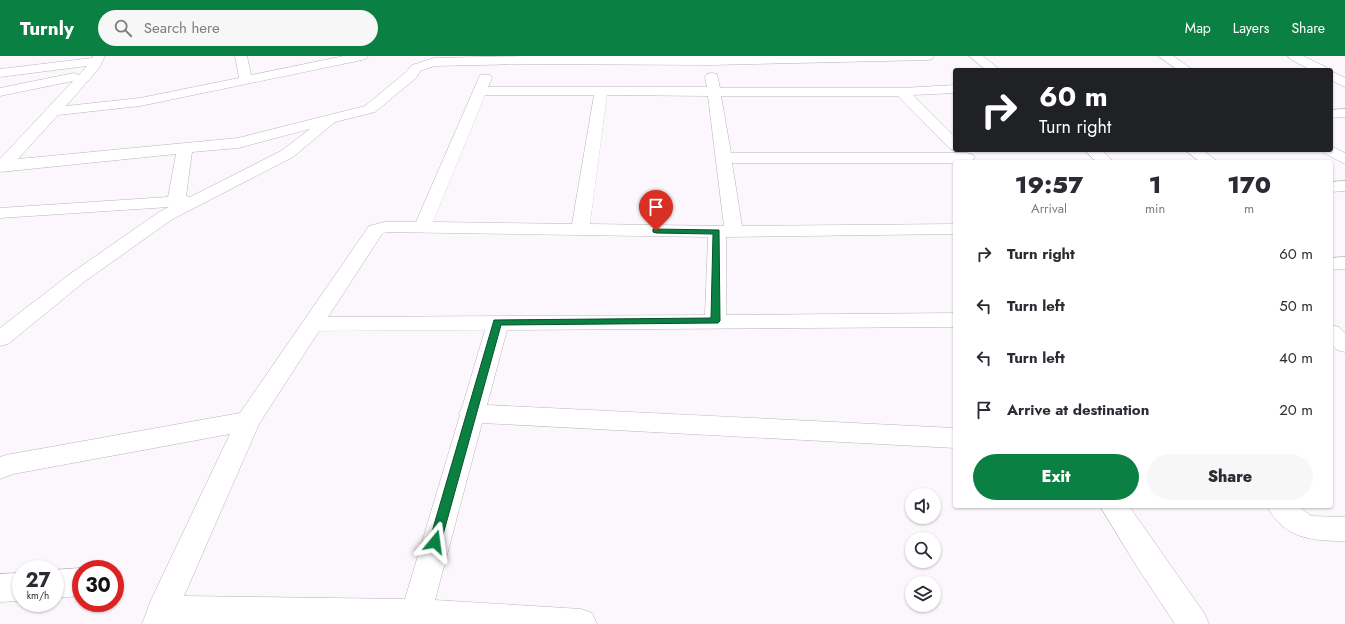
<!DOCTYPE html>
<style>
body{margin:0;font-family:Jost,sans-serif;background:#f7f7f7;color:#2b2b33;height:100vh;display:flex;flex-direction:column;font-size:15px;white-space:nowrap}
*{box-sizing:border-box;margin:0}
p{font-size:13px;color:#7c7c81}
.icon{flex:none;width:22px;height:22px;fill:none;stroke:currentColor;stroke-width:2;stroke-linecap:round;stroke-linejoin:round}
.map{position:relative;flex:1;overflow:hidden}
.details{position:absolute;left:953px;top:104px;width:380px;height:348px;display:flex;flex-direction:column;background:#fff;border-radius:4px;box-shadow:0 1px 3px #0004}
.details>*{flex:none}
.guide{position:absolute;left:953px;top:12px;width:380px;height:84px;border-radius:4px;box-shadow:0 1px 3px #0004;background:#202124;color:#fff;overflow:hidden}
.tools{position:absolute;left:905px;top:432px;display:grid;gap:8px}
.tools a{display:grid;place-items:center;width:36px;height:36px;border-radius:50%;background:#fff;box-shadow:0 1px 3px #0004;font-size:20px}
.speed{position:absolute;left:12px;top:504px;display:flex;gap:8px;font-size:20px;font-weight:700;text-align:center}
.speed>*{display:grid;place-content:center;width:52px;height:52px;border-radius:50%;background:#fff;box-shadow:0 1px 3px #0004;line-height:1}
.speed small{font-size:10px;font-weight:400}
.speed .limit{border:6px solid #d22;background:#fff;color:#111}
.pin{position:absolute;display:grid;place-items:center;width:34px;height:34px;color:#fff;margin:-41px -17px;border-radius:50% 50% 50% 0;rotate:-45deg;box-shadow:0 0 4px #0007}
.pin .icon{rotate:45deg}
.me{position:absolute;width:44px;margin:-22px;rotate:16deg;stroke-linejoin:round;filter:drop-shadow(0 0 3px #0008)}
.turn{display:flex;align-items:center;gap:14px;height:84px;padding:0 20px;font-size:18px}
.turn .icon{width:52px;height:52px;stroke-width:2.5}
.turn b{display:block;font-size:28px;line-height:34px}
.eta{display:flex;justify-content:space-evenly;align-items:center;height:68px;text-align:center}
.eta b{font-size:24px;font-weight:800;line-height:28px}
.button{display:flex;gap:8px;margin-top:auto;padding:8px 20px}
.button a{flex:1;height:46px;border-radius:24px;background:#0b8043;color:#fff;font-size:16px;font-weight:800;line-height:46px;text-align:center}
.button a+a{background:#f7f7f7;color:#2b2b33}
ul{padding:0;list-style:none}
li{display:flex;align-items:center;gap:12px;height:52px;padding:0 20px}
li div{flex:1}
li b{display:block;font-size:15px}
li em{font-style:normal}
header{display:flex;align-items:center;gap:24px;box-sizing:border-box;height:56px;padding:0 20px;background:#0b8043;color:#fff}
header strong{font-size:19px}
nav{display:flex;gap:22px;margin-inline-start:auto;font-size:14px}
.search{width:280px;height:36px;background:#f7f7f7;display:flex;align-items:center;gap:10px;box-sizing:border-box;padding:0 14px;border-radius:22px;color:#7c7c81;font-size:15px}
.map>svg:first-child{display:block}
.lines{fill:none;stroke-linecap:round;stroke-linejoin:round}
.minor-casing{stroke:#b9b5ba;stroke-width:1}
.minor{fill:#fff;fill-rule:evenodd}
.route{fill:#0b8043;stroke:#07532c}
</style>
<header>
<strong>Turnly</strong>
<div class="search"><svg class="icon" aria-label="search" viewBox="0 0 24 24"><circle cx="10" cy="10" r="6"/><path d="M15 15l6 6"/></svg>Search here</div>
<nav><a>Map</a><a>Layers</a><a>Share</a></nav>
</header>
<div class="map">
<svg width="1345" height="568" viewBox="0 0 1345 568">
<rect width="100%" height="100%" fill="#fbf7fc"/>
<g class="lines">
<defs>
<path id="minor" d="M93 0H105L99 12 66 50 140 42 239 22 235 0H247L251 19 344 0H368L366 3 362 4 140 50 58 59 18 103 238 82 365 50 406 16 412 9 434 2 526 0H934L932 3 928 4 710 9 526 8 435 10 420 15 416 22 375 56 335 66 293 101 171 164 84 226 8 288 0 290V272L70 218 159 156 169 151 0 162V152L168 141 176 98 0 116V103L73 25 0 40V32L74 17 79 19 87 10 0 21V13L92 2ZM310 73 281 95 190 141 186 140 192 96 238 92Z
M969 0H983L1000 14H986Z
M1158 0H1173L1193 14H1178Z
M1288 0H1303L1326 11 1327 14H1311L1290 3Z
M1331 15 1345 22V31L1331 24Z
M712 17 717 18 720 32H902L955 29V37L913 39 955 81V94H957L950 93 898 40H721L731 97H967L973 99 975 102 970 106 955 107H732L742 170 955 168V178L726 181V259L955 257V271L507 274 487 349 955 372V392L482 367 435 544 581 553 592 557 597 568H142L151 544 230 378 13 418 0 423V401L6 399 240 357 369 170 384 166H416L480 19H490L492 22 488 31H707L705 21 707 18ZM485 39H594L572 168 433 166ZM607 39 708 40 724 170 590 168ZM386 176 708 181 705 259 328 261 382 178ZM485 274 462 352 459 357 460 359 405 543 184 540 259 368 319 275Z
M1345 53V61L1331 62V54Z
M1331 90 1345 97V108L1324 97 1321 94H1331Z
M1084 94H1101L1114 106H1097Z
M1185 94H1203L1218 106H1200Z
M1345 125V135L1331 136V126Z
M1345 201V213L1331 214V202Z
M1331 269 1339 271 1345 277V296L1337 294 1331 288Z
M1100 450H1129L1204 557 1209 568H1175L1134 506Z
M1267 450H1298L1311 460 1345 461V485C1312 485 1284 483 1267 450Z
M81 512 83 513H81V540L55 542V514Z
M21 517V545L0 546V518Z"/>
</defs>
<!-- minor casing -->
<use href="#minor" class="minor-casing"/>
<!-- minor -->
<use href="#minor" class="minor"/>
</g>
<!-- route -->
<path class="route" d="M653 173 719 174 720 265 718 267 501 269 441 486 439 490 435 491 431 490 429 486 494 264 711 262 713 178 656 177 653 176Z"/>
</svg>
<div class="tools">
<a><svg class="icon" aria-label="sound" viewBox="0 0 24 24"><path d="M4 9h4l5-4v14l-5-4H4zM17 9q2 3 0 6"/></svg></a>
<a><svg class="icon" aria-label="search" viewBox="0 0 24 24"><circle cx="10" cy="10" r="6"/><path d="M15 15l6 6"/></svg></a>
<a><svg class="icon" aria-label="layers" viewBox="0 0 24 24"><path d="M12 4l9 5-9 5-9-5zM3 14l9 5 9-5"/></svg></a>
</div>
<div class="speed"><div>27<small>km/h</small></div><div class="limit">30</div></div>
<div class="pin" style="left:656px;top:175px;background:#d93025"><svg class="icon" aria-label="arrive" viewBox="0 0 24 24"><path d="M6 21V4h12l-3 4 3 4H6"/></svg></div>
<svg class="me" style="left:435px;top:486px" viewBox="-20 -20 40 40"><path d="M0-17L14 15 0 8-14 15z" fill="#0b8043" stroke="#fff" stroke-width="4"/></svg>
<div class="guide">
<div class="turn"><svg class="icon" aria-label="right" viewBox="0 0 24 24"><path d="M7 20v-9h11M14 6l5 5-5 5"/></svg><div><b>60 m</b>Turn right</div></div>
</div>
<section class="details">
<div class="eta">
<div><b>19:57</b><p>Arrival</p></div>
<div><b>1</b><p>min</p></div>
<div><b>170</b><p>m</p></div>
</div>
<ul>
<li><svg class="icon" aria-label="right" viewBox="0 0 24 24"><path d="M7 20v-9h11M14 6l5 5-5 5"/></svg><div><b>Turn right</b></div><em>60 m</em></li>
<li><svg class="icon" aria-label="left" viewBox="0 0 24 24"><path d="M17 20v-9H6M10 6l-5 5 5 5"/></svg><div><b>Turn left</b></div><em>50 m</em></li>
<li><svg class="icon" aria-label="left" viewBox="0 0 24 24"><path d="M17 20v-9H6M10 6l-5 5 5 5"/></svg><div><b>Turn left</b></div><em>40 m</em></li>
<li><svg class="icon" aria-label="arrive" viewBox="0 0 24 24"><path d="M6 21V4h12l-3 4 3 4H6"/></svg><div><b>Arrive at destination</b></div><em>20 m</em></li>
</ul>
<div class="button"><a>Exit</a><a>Share</a></div>
</section>
</div>
